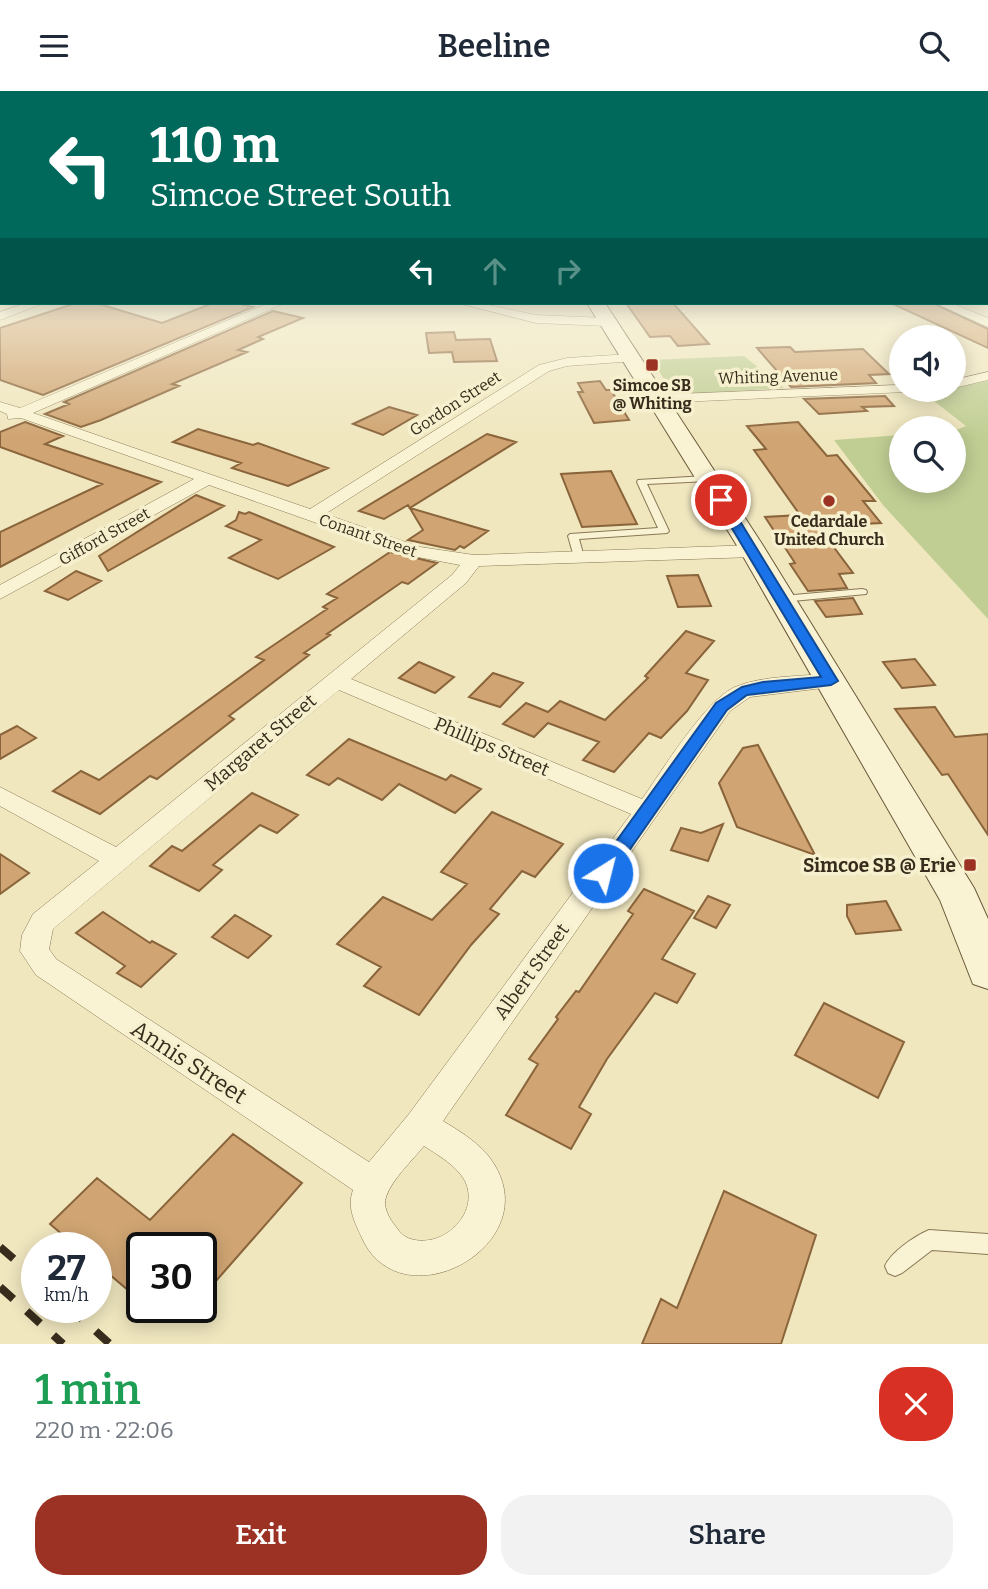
<!DOCTYPE html>
<meta charset="utf-8">
<style>
body{margin:0;font-family:Bitter,serif;background:#f2f2f3;color:#1f2937;height:100vh;display:flex;flex-direction:column;font-size:26px;white-space:nowrap}
*{box-sizing:border-box;margin:0}
p{font-size:23px;color:#747a83}
.icon{flex:none;width:38px;height:38px;fill:none;stroke:currentColor;stroke-width:2;stroke-linecap:round;stroke-linejoin:round}
.map{position:relative;height:1253px;overflow:hidden}
.details{display:flex;flex-direction:column;background:#fff;flex:1}
.details>*{flex:none}
.hud{position:absolute;left:0px;top:0px;width:989px;height:214px;box-shadow:0 4px 18px #0003;background:#00695c;color:#fff;overflow:hidden}
.controls{position:absolute;left:889px;top:234px;display:grid;gap:14px}
.controls a{display:grid;place-items:center;width:77px;height:77px;border-radius:50%;background:#fff;box-shadow:0 4px 18px #0003;font-size:35px}
.speed{position:absolute;left:21px;top:1141px;display:flex;gap:14px;font-size:35px;font-weight:700;text-align:center}
.speed>*{display:grid;place-content:center;width:91px;height:91px;border-radius:50%;background:#fff;box-shadow:0 4px 18px #0003;line-height:1}
.speed small{font-size:18px;font-weight:400}
.speed .limit{border:4px solid #111;border-radius:10px;background:#fff;color:#111}
.pin{position:absolute;display:grid;place-items:center;width:60px;height:60px;color:#fff;margin:-30px;border:4px solid #fff;border-radius:50%;box-shadow:0 2px 7px #0007}
.me{position:absolute;width:77px;margin:-38px;rotate:36deg;stroke-linejoin:round;filter:drop-shadow(0 0 5px #0008)}
.turn{display:flex;align-items:center;gap:24px;height:147px;padding:0 35px;font-size:32px}
.turn .icon{width:91px;height:91px;stroke-width:2.5}
.turn b{display:block;font-size:49px;line-height:60px}
.lanes{display:flex;align-items:center;height:66px;padding:0 35px;background:#0003;justify-content:center;gap:35px;direction:ltr}
.lanes .off{opacity:.35}
.round{display:grid;place-items:center;flex:none;width:74px;height:74px;border-radius:28px;background:#f2f2f3}
.headline{display:flex;align-items:center;justify-content:space-between;height:119px;padding:0 35px}
h1{font-size:42px;font-weight:600;line-height:52px;color:#1e9e55}
.cta{display:flex;gap:14px;margin-top:auto;padding:14px 35px}
.cta a{flex:1;height:80px;border-radius:28px;background:#9b3224;color:#fff;font-size:28px;font-weight:600;line-height:80px;text-align:center}
.cta a+a{background:#f2f2f3;color:#1f2937}
header{display:flex;justify-content:space-between;align-items:center;height:91px;padding:0 35px;background:#fff;font-size:32px;font-weight:600}
.map>svg:first-child{display:block}
.green{fill:#c0ce93}
.building{fill:#d0a573;stroke:#8a643b;stroke-width:2}
.lines{fill:none;stroke-linecap:round;stroke-linejoin:round}
.service-casing{stroke:#897856;stroke-width:2}
.minor-casing{stroke:#897856;stroke-width:1}
.secondary-casing{stroke:#6b593a;stroke-width:2}
.service{fill:#faf3d3;fill-rule:evenodd}
.minor{fill:#faf3d3;fill-rule:evenodd}
.secondary{fill:#faf3d3;fill-rule:evenodd}
.rail{stroke:#382d1c;stroke-width:8;stroke-dasharray:18 18;stroke-linecap:butt}
.route{fill:#1a73e8;stroke:#114b97;stroke-width:2}
.poi-dot{fill:#9b3224;stroke:#f7f0cf;stroke-width:2.5}
.labels{text-anchor:middle;stroke-width:7;stroke-linejoin:round;paint-order:stroke}
.far-street-label{font-size:16px;fill:#382d1c;stroke:#f7f0cf}
.far-poi-label{font-size:16px;font-weight:bold;fill:#382d1c;stroke:#f7f0cf}
.street-label{font-size:19px;fill:#382d1c;stroke:#f7f0cf}
.poi-label{font-size:19px;font-weight:bold;fill:#382d1c;stroke:#f7f0cf;text-anchor:end}
.near-street-label{font-size:23px;fill:#382d1c;stroke:#f7f0cf}
</style>
<header><svg class="icon" aria-label="menu" viewBox="0 0 24 24"><path d="M4 6h16M4 12h16M4 18h16"/></svg>Beeline<svg class="icon" aria-label="search" viewBox="0 0 24 24"><circle cx="10" cy="10" r="6"/><path d="M15 15l6 6"/></svg></header>
<div class="map">
<svg width="988" height="1253" viewBox="0 0 988 1253">
<rect width="100%" height="100%" fill="#f0e7bf"/>
<!-- green -->
<path class="green" d="M744 265 784 297 685 303 671 299 652 269Z
M988 290V528L883 414 834 349 901 344V390H954V340L966 335 925 303Z"/>
<!-- building -->
<path class="building" d="M76 212H96L162 232 213 212H236L253 216 43 304 0 289V237Z
M626 212H673L709 253 678 255 670 245 650 246Z
M891 212H933L988 238V257Z
M273 220 303 227 258 246 263 248 238 259 247 261 172 293 179 295 101 329 81 336 45 323 69 313 64 311Z
M454 241 456 249 490 248 497 270 454 271 452 261 429 262 426 242Z
M790 256 795 261 863 258 889 283 869 284 876 292 791 296 757 257Z
M600 290 606 299H611L629 329 594 332 578 301H583L578 292Z
M885 305 894 315 862 316 867 320 819 323 804 308Z
M389 316 417 324 383 344 353 333Z
M25 331 63 345 45 353 161 391 0 476V441L102 393 0 356V341Z
M798 331 827 365 837 364 875 410H863L881 432 818 435 853 482 839 483 847 497 808 500 790 473 795 472 765 426 800 424 754 359 766 358 747 335Z
M198 338 253 354 258 352 328 377 288 395 232 377 241 372 173 351Z
M487 343 516 351 410 417 488 440 464 457 460 455 455 459 408 449 423 439 408 414 384 428 359 420Z
M611 380 637 433 582 436 561 383Z
M196 404 224 415 108 480 99 465Z
M239 421 245 423 249 421 334 456 278 488 229 467 261 449 226 435 236 429Z
M390 461 437 472 408 493 402 491 327 543 330 544 304 562 309 564 229 625 234 628 157 688 150 685 100 723 53 700 81 680 99 689 264 569 256 566 327 518 323 516 337 507 327 503Z
M76 480 101 490 68 509 45 500Z
M698 484 711 515 678 516 667 485Z
M853 507 862 523 826 526 815 510Z
M686 540 714 550 686 582 708 589 687 620 661 647 649 642 614 681 583 669 599 651 548 632 534 646 503 633 526 612 548 621 560 610 605 629 648 587 645 585Z
M915 568 935 594 902 597 883 571Z
M419 571 454 586 435 602 399 587Z
M493 582 523 592 500 616 469 606Z
M935 616 955 646 988 643V744L948 683 942 684 895 618Z
M17 635 36 647 0 668V644Z
M349 648 446 689 451 684 481 698 455 722 399 693 382 709 338 687 329 694 307 684Z
M758 654 815 764 737 736 719 692 743 657Z
M252 702 298 724 277 742 260 734 213 774 222 779 199 800 150 775 172 755 182 760Z
M492 721 563 753 535 786 522 780 490 818 499 823 471 854 419 924 364 895 381 876 337 853 383 806 432 829 467 793 441 781Z
M723 733 708 770 671 759 681 737 701 742Z
M0 763 29 782 0 803Z
M644 798 694 820 662 868 695 883 677 912 655 902 607 968 579 1016 591 1023 571 1058 506 1024 538 973 529 968 558 928 556 926 576 900 579 901 633 823 628 820Z
M708 805 730 814 716 837 694 827Z
M886 810 901 839 856 843 847 825V814Z
M103 821 150 852 152 850 176 863 141 896 117 882 125 875 76 842Z
M235 824 271 845 248 867 212 846Z
M824 912 904 951 878 1007 795 964Z
M233 1043 302 1092 201 1207V1157H142V1211L96 1172V1157H78L50 1133 97 1087 150 1129Z
M724 1100 816 1144 781 1253H642L661 1208 677 1217Z"/>
<g class="lines">
<defs>
<path id="service" d="M2 207V211L0 212V208Z
M706 385 710 388 709 390 647 393 669 440 667 442 579 448 584 466 579 469 574 466 568 445 570 443 658 437 637 391 638 389Z
M862 498 866 499 867 501 866 503 782 511 777 508 782 505Z
M929 1139 988 1143V1163L932 1159 902 1182 895 1185 888 1182 885 1175C891 1161 915 1145 929 1139Z"/>
<path id="minor" d="M27 212H44L0 229V221Z
M269 212H285L33 322 310 418 539 274 567 267 630 263 637 267 635 270 567 275 549 280 325 423 420 456 474 464 754 454 763 460 754 466 479 475 466 492 351 588 642 708C662 680 705 609 735 596 763 584 801 586 831 582L839 584 842 589 839 594 831 596 750 606 730 620 443 1030C458 1039 474 1049 486 1062 559 1149 400 1238 361 1145 354 1130 347 1116 353 1099L36 884 20 860 22 844 33 823 99 770 0 715V696L116 756 452 484 460 474 407 464 209 394 0 508V494L194 388 21 327 8 328 7 323 0 320V311L20 317ZM339 599 631 723 409 1023 369 1071 56 868 49 858 53 838ZM424 1055C438 1064 457 1075 465 1090 481 1123 441 1160 408 1147 401 1144 397 1137 393 1132 388 1125 383 1115 386 1106 392 1088 412 1070 424 1055Z
M458 212H479L536 224 606 227 612 231 606 235 536 232Z
M935 212H951L988 227V236Z
M988 281V289L954 297V289Z
M901 294V299H907L906 301 655 312 648 308 655 304Z"/>
<path id="secondary" d="M587 212H605L762 453 974 797 988 828V898L973 893 940 809 736 453Z"/>
</defs>
<!-- service casing -->
<use href="#service" class="service-casing"/>
<!-- minor casing -->
<use href="#minor" class="minor-casing"/>
<!-- secondary casing -->
<use href="#secondary" class="secondary-casing"/>
<!-- service -->
<use href="#service" class="service"/>
<!-- minor -->
<use href="#minor" class="minor"/>
<!-- secondary -->
<use href="#secondary" class="secondary"/>
<!-- rail -->
<path class="rail" d="M0 1156 37 1188
M0 1196 63 1253
M69 1216 110 1253"/>
</g>
<!-- sky -->
<linearGradient id="sky" x2="0" y2="1"><stop stop-color="#8cb9d6"/><stop offset="0.49" stop-color="#f8f4e2"/><stop offset="1" stop-color="#f8f4e2" stop-opacity="0"/></linearGradient>
<rect width="988" height="346" fill="url(#sky)"/>
<!-- route -->
<path class="route" d="M721 406 727 409 838 590 831 594 747 604 727 619 610 787H597L594 782 597 777 716 612 742 596 763 591 821 586 715 409Z"/>
<!-- markers -->
<g class="poi-dot">
<rect x="645" y="267" width="14" height="14" rx="3.5"/>
<circle cx="829" cy="410" r="7"/>
<rect x="963" y="767" width="14" height="14" rx="3.5"/>
</g>
<g class="labels">
<!-- far-street labels -->
<g class="far-street-label">
<text transform="translate(778 285) rotate(-2)" y="6">Whiting Avenue</text>
<text transform="translate(455 312) rotate(-33)" y="6">Gordon Street</text>
<text transform="translate(368 444) rotate(19)" y="6">Conant Street</text>
<text transform="translate(104 445) rotate(-29)" y="6">Gifford Street</text>
</g>
<!-- far-poi labels -->
<g class="far-poi-label">
<text x="652" y="300">Simcoe SB<tspan x="652" dy="18">@ Whiting</tspan></text>
<text x="829" y="436">Cedardale<tspan x="829" dy="18">United Church</tspan></text>
</g>
<!-- street labels -->
<g class="street-label">
<text transform="translate(260 651) rotate(-40)" y="7">Margaret Street</text>
<text transform="translate(492 655) rotate(23)" y="7">Phillips Street</text>
<text transform="translate(531 880) rotate(-54)" y="7">Albert Street</text>
</g>
<!-- poi labels -->
<g class="poi-label">
<text x="956" y="781">Simcoe SB @ Erie</text>
</g>
<!-- near-street labels -->
<g class="near-street-label">
<text transform="translate(189 971) rotate(33)" y="8">Annis Street</text>
</g>
</g>
</svg>
<div class="controls">
<a><svg class="icon" aria-label="sound" viewBox="0 0 24 24"><path d="M4 9h4l5-4v14l-5-4H4zM17 9q2 3 0 6"/></svg></a>
<a><svg class="icon" aria-label="search" viewBox="0 0 24 24"><circle cx="10" cy="10" r="6"/><path d="M15 15l6 6"/></svg></a>
</div>
<div class="speed"><div>27<small>km/h</small></div><div class="limit">30</div></div>
<div class="pin" style="left:721px;top:409px;background:#d93025"><svg class="icon" aria-label="arrive" viewBox="0 0 24 24"><path d="M6 21V4h12l-3 4 3 4H6"/></svg></div>
<svg class="me" style="left:603px;top:782px" viewBox="-20 -20 40 40"><circle r="17" fill="#1a73e8" stroke="#fff" stroke-width="3"/><path d="M0-11L8 9 0 5-8 9z" fill="#fff"/></svg>
<div class="hud">
<div class="turn"><svg class="icon" aria-label="left" viewBox="0 0 24 24"><path d="M17 20v-9H6M10 6l-5 5 5 5"/></svg><div><b>110 m</b>Simcoe Street South</div></div>
<div class="lanes"><svg class="icon" aria-label="left" viewBox="0 0 24 24"><path d="M17 20v-9H6M10 6l-5 5 5 5"/></svg><svg class="icon off" aria-label="ahead" viewBox="0 0 24 24"><path d="M12 20V5M6 11l6-6 6 6"/></svg><svg class="icon off" aria-label="right" viewBox="0 0 24 24"><path d="M7 20v-9h11M14 6l5 5-5 5"/></svg></div>
</div>
</div>
<section class="details">
<div class="headline"><div><h1>1 min</h1><p>220 m · 22:06</p></div><a class="round" style="background:#d93025;color:#fff"><svg class="icon" aria-label="close" viewBox="0 0 24 24"><path d="M6 6l12 12M18 6L6 18"/></svg></a></div>
<div class="cta"><a>Exit</a><a>Share</a></div>
</section>
